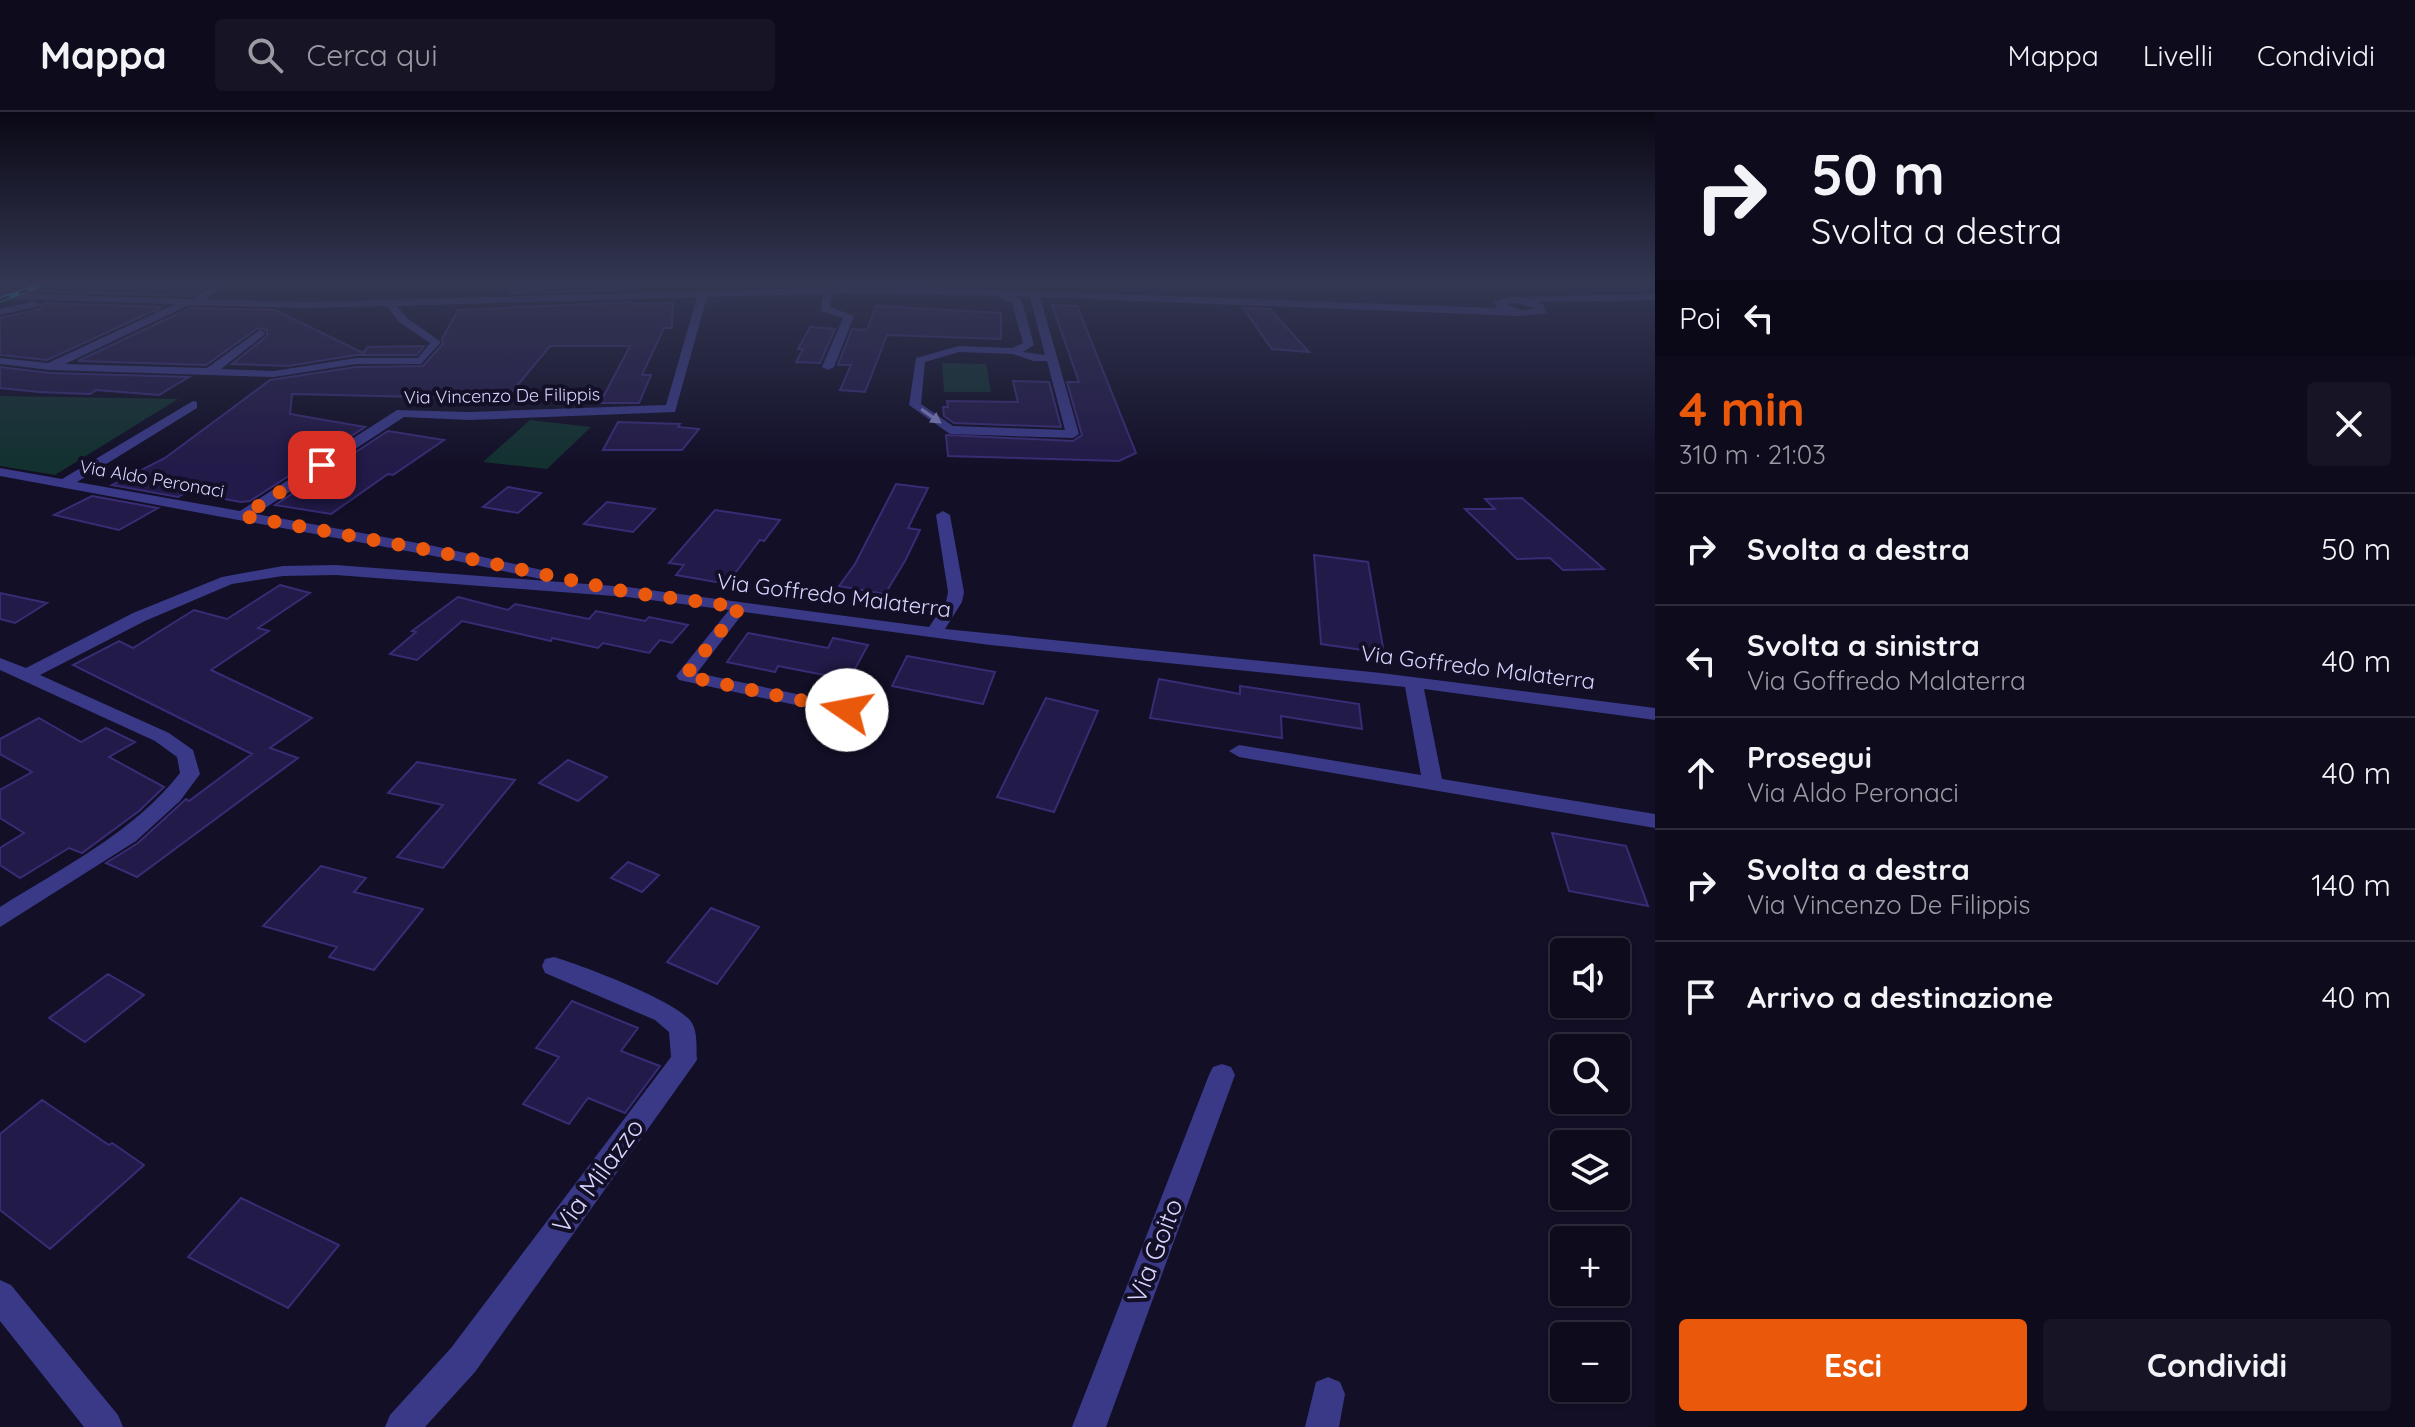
<!DOCTYPE html>
<html lang="it">
<meta charset="utf-8">
<style>
body{margin:0;font-family:Quicksand,sans-serif;background:#171426;color:#f1f3f6;height:100vh;display:flex;flex-direction:column;font-size:30px;white-space:nowrap}
*{box-sizing:border-box;margin:0}
p{font-size:26px;color:#9b9ba4}
.icon{flex:none;width:44px;height:44px;fill:none;stroke:currentColor;stroke-width:2;stroke-linecap:round;stroke-linejoin:round}
.map{position:relative;flex:1;overflow:hidden}
.panel{display:flex;flex-direction:column;background:#0e0b1d;width:760px}
.panel>*{flex:none}
.hud{background:#0e0b1d;color:#f1f3f6;overflow:hidden}
.controls{position:absolute;left:1550px;top:826px;display:grid;gap:16px}
.controls a{display:grid;place-items:center;width:80px;height:80px;border-radius:8px;background:#0e0b1d;box-shadow:0 2px 6px #0004,0 0 0 2px #2e2b3b;font-size:40px}
.pin{position:absolute;display:grid;place-items:center;width:68px;height:68px;color:#fff;margin:-34px;border-radius:16px;box-shadow:0 4px 12px #0006}
.me{position:absolute;width:88px;margin:-44px;rotate:282deg;stroke-linejoin:round;filter:drop-shadow(0 0 6px #0008)}
.turn{display:flex;align-items:center;gap:28px;height:168px;padding:0 24px;font-size:36px}
.turn .icon{width:104px;height:104px;stroke-width:2.5}
.turn b{display:block;font-size:56px;line-height:68px}
.then{display:flex;align-items:center;height:76px;padding:0 24px;background:#0003;gap:16px;font-size:30px}
.round{display:grid;place-items:center;flex:none;width:84px;height:84px;border-radius:8px;background:#171426}
.headline{display:flex;align-items:center;justify-content:space-between;height:136px;padding:0 24px}
h1{font-size:48px;font-weight:800;line-height:60px;color:#ea580c}
.cta{display:flex;gap:16px;margin-top:auto;padding:16px 24px}
.cta a{flex:1;height:92px;border-radius:8px;background:#ea580c;color:#fff;font-size:32px;font-weight:800;line-height:92px;text-align:center}
.cta a+a{background:#171426;color:#f1f3f6}
ul{padding:0;list-style:none}
li{display:flex;align-items:center;gap:24px;height:112px;padding:0 24px;border-top:2px solid #2e2b3b}
li div{flex:1}
li b{display:block;font-size:30px}
li em{font-style:normal}
header{display:flex;align-items:center;gap:48px;box-sizing:border-box;height:112px;padding:0 40px;background:#0e0b1d;border-bottom:2px solid #2e2b3b}
header strong{font-size:38px}
nav{display:flex;gap:44px;margin-inline-start:auto;font-size:28px}
.search{width:560px;height:72px;background:#171426;display:flex;align-items:center;gap:20px;box-sizing:border-box;padding:0 28px;border-radius:8px;color:#9b9ba4;font-size:30px}
main{display:flex;flex:1;min-height:0}
.map>svg:first-child{display:block}
.green{fill:#12312f}
.building{fill:#221a48;stroke:#382c75;stroke-width:2}
.lines{fill:none;stroke-linecap:round;stroke-linejoin:round}
.minor{fill:#393987;fill-rule:evenodd}
.rail-casing{stroke:#01eeff;stroke-width:5}
.rail{stroke:#120f27;stroke-width:3;stroke-dasharray:10;stroke-linecap:butt}
.oneway{fill:#817fbd}
.route{stroke:#ea580c;stroke-width:14;stroke-dasharray:0 25.2}
.labels{text-anchor:middle;stroke-width:8;stroke-linejoin:round;paint-order:stroke}
.far-street-label{font-size:18px;fill:#d8d5ff;stroke:#120f27}
.street-label{font-size:22px;fill:#d8d5ff;stroke:#120f27}
.near-street-label{font-size:26px;fill:#d8d5ff;stroke:#120f27}
</style>
<header>
<strong>Mappa</strong>
<div class="search"><svg class="icon" aria-label="search" viewBox="0 0 24 24"><circle cx="10" cy="10" r="6"/><path d="M15 15l6 6"/></svg>Cerca qui</div>
<nav><a>Mappa</a><a>Livelli</a><a>Condividi</a></nav>
</header>
<main>
<div class="map">
<svg width="1655" height="1315" viewBox="0 0 1655 1315">
<rect width="100%" height="100%" fill="#120f27"/>
<!-- green -->
<path class="green" d="M942 251 986 252 991 280H944Z
M0 284 178 287 55 363 0 354Z
M530 308 591 315 547 357 483 350Z"/>
<!-- building -->
<path class="building" d="M90 171H212L191 184 0 178V172L74 177Z
M517 171H609L608 174 636 173V178L509 181Z
M634 190 633 192 673 191 672 216H664L642 263H651L639 291H600L630 234H550L506 287 292 282 290 302 365 315 250 389 241 390 187 380 178 385 112 373 165 346 270 268 356 255 423 254 443 232 442 227 458 198Z
M43 191 162 195 47 248 0 243V206L40 197Z
M1052 193 1077 194 1136 341 1119 349 948 344 946 323 1073 329 1082 323 1067 270H1079Z
M876 194 1001 201V227L887 223 865 280 840 278 851 253H838L852 217 867 218Z
M190 196 275 198 363 241 368 235 424 234 417 243H356L288 254 232 252 267 224V218L258 216 206 253 78 249Z
M1243 196 1270 197 1309 240 1272 237Z
M810 215 835 217 820 251 796 250 803 237H798Z
M0 255 50 261 189 265 159 283 96 278 90 282 39 280 0 276Z
M1013 269 1049 270 1061 315 954 311 944 304 943 295H948L947 289 1018 290Z
M618 310 680 312 678 315 699 317 682 338H603Z
M388 319 444 328 393 363 388 362 331 402 275 393Z
M896 372 928 376 908 416 920 418 905 449 885 482 839 474 855 452Z
M508 375 541 381 518 401 483 395Z
M92 384 158 396 119 418 54 403Z
M1522 386 1604 457 1563 458 1550 446 1517 447 1465 397H1495L1485 387Z
M607 390 655 397 633 420 584 412Z
M715 398 780 408 764 429 760 428 727 472 676 463 684 453 669 451Z
M1314 443 1368 450 1384 541 1321 532Z
M280 473 310 481 258 516 269 519 211 558 312 606 270 636 298 646 137 765 106 751 138 731 186 687 189 689 252 642 73 553 119 529 133 536 194 498 227 507Z
M0 481 47 491 15 511 0 507Z
M458 485 508 498 515 492 589 507 596 499 645 509 649 505 688 513 672 531 660 528 649 541 603 531 598 536 552 526 551 529 462 509 417 548 390 542 416 520 412 519Z
M748 521 828 536 833 526 868 533 849 568 778 554 775 560 727 550Z
M907 544 995 560 983 592 892 574Z
M1159 567 1240 582V574L1359 592 1362 617 1281 604 1282 626 1150 606Z
M1046 586 1098 599 1054 700 997 685Z
M39 606 81 630 106 616 135 630 109 645 164 675 139 699 82 741 69 736 20 766 0 753V736L24 721 0 706V678L32 660 0 642V627Z
M568 648 607 665 578 689 539 671Z
M417 650 515 668 443 756 397 745 443 693 388 681Z
M1552 721 1626 734 1648 794 1569 779Z
M628 750 659 763 642 780 611 766Z
M321 754 366 766 354 780 423 797 374 858 329 845 337 835 263 814Z
M711 796 759 815 717 872 667 850Z
M108 862 144 883 85 930 49 906Z
M572 889 638 916 621 939 660 954 625 1001 588 986 569 1012 523 992 559 945 536 936Z
M42 988 109 1033 112 1031 144 1053 50 1137 0 1098V1022Z
M241 1086 339 1133 288 1196 188 1145Z"/>
<g class="lines">
<!-- minor -->
<path class="minor" d="M217 171H229L206 187 307 190 889 174 1497 196 1493 190 1510 185 1655 182V188L1537 190 1543 192 1547 201 1520 204 1040 185 1079 322 1073 326 950 322 909 293 916 246 959 234 1012 236 1023 231 1012 191 996 184 833 181 830 195 854 204 834 255 828 258 822 255 843 206 821 199 823 182 707 185 675 300 469 308 404 305 256 402 434 434 551 460 553 463 545 468 434 444 0 364V356L62 367 193 289 197 290V296L77 370 240 399 397 298 469 300 666 293 697 185 397 194 407 206 441 230 421 252H356L274 265 50 258 0 252V246L48 251 175 192 0 187V181L192 187ZM1015 184 1030 185 1045 243 1023 240 1034 233 1022 189ZM1516 191 1535 196 1536 197 1521 198 1507 192ZM189 193 307 196 387 194 399 210 430 231 418 246H356L274 259 221 257 264 223 265 221 260 218 207 256 65 252ZM959 240 1013 242 1033 249H1047L1065 318 953 314 921 292 925 250Z
M35 189 40 192 39 194 0 203V197Z
M943 399 950 403 964 480 962 490 945 517 1381 561 1655 596V608L1424 577 1442 667 1655 702V716L1239 645 1229 639 1239 633 1421 663 1405 575 990 533 744 500 697 561 854 594 856 598 854 602 847 604 679 568 676 564 679 560 729 498 627 485 336 463 283 464 232 472 145 509 40 563 169 621 193 638 200 662 180 689 136 729 0 815V795C63 755 133 721 180 661L177 645 155 629 0 558V546L26 556 133 501 222 465 283 454 336 453 627 475 929 515 946 490 948 480 936 403Z
M554 845C581 853 680 890 692 911 698 921 696 937 697 948L475 1260 425 1315H385L390 1303 451 1236 671 945 669 920 655 908 545 861 542 854 545 847Z
M1222 952 1231 955 1235 963 1106 1315H1072L1209 963 1213 955Z
M0 1168 11 1173 118 1303 123 1315H84L0 1209Z
M1328 1265 1340 1270 1345 1282 1339 1315H1305L1316 1270Z"/>
<defs>
<path id="rail" d="M0 188 46 171"/>
</defs>
<!-- rail casing -->
<use href="#rail" class="rail-casing"/>
<!-- rail -->
<use href="#rail" class="rail"/>
</g>
<!-- one-way arrows -->
<defs><path id="oneway-solid" d="M-6-.8H1V-3.2L6.5 0L1 3.2V.8H-6Z" transform="scale(2)"/></defs>
<use class="oneway" href="#oneway-solid" transform="translate(931 304) rotate(35)"/>
<!-- sky -->
<linearGradient id="sky" x2="0" y2="1"><stop stop-color="#0a0815"/><stop offset="0.48" stop-color="#333752"/><stop offset="1" stop-color="#333752" stop-opacity="0"/></linearGradient>
<rect width="1655" height="355" fill="url(#sky)"/>
<g class="lines">
<!-- route -->
<path class="route" d="M322 353 243 404 434 439 627 480 740 495 685 564 847 598"/>
</g>
<g class="labels">
<!-- far-street labels -->
<g class="far-street-label">
<text transform="translate(502 284) rotate(-1)" y="6">Via Vincenzo De Filippis</text>
<text transform="translate(152 367) rotate(10)" y="6">Via Aldo Peronaci</text>
</g>
<!-- street labels -->
<g class="street-label">
<text transform="translate(834 483) rotate(7)" y="8">Via Goffredo Malaterra</text>
<text transform="translate(1478 555) rotate(7)" y="8">Via Goffredo Malaterra</text>
</g>
<!-- near-street labels -->
<g class="near-street-label">
<text transform="translate(598 1064) rotate(-54)" y="9">Via Milazzo</text>
<text transform="translate(1155 1139) rotate(-69)" y="9">Via Goito</text>
</g>
</g>
</svg>
<div class="controls">
<a><svg class="icon" aria-label="sound" viewBox="0 0 24 24"><path d="M4 9h4l5-4v14l-5-4H4zM17 9q2 3 0 6"/></svg></a>
<a><svg class="icon" aria-label="search" viewBox="0 0 24 24"><circle cx="10" cy="10" r="6"/><path d="M15 15l6 6"/></svg></a>
<a><svg class="icon" aria-label="layers" viewBox="0 0 24 24"><path d="M12 4l9 5-9 5-9-5zM3 14l9 5 9-5"/></svg></a>
<a>+</a>
<a>−</a>
</div>
<div class="pin" style="left:322px;top:353px;background:#d93025"><svg class="icon" aria-label="arrive" viewBox="0 0 24 24"><path d="M6 21V4h12l-3 4 3 4H6"/></svg></div>
<svg class="me" style="left:847px;top:598px" viewBox="-20 -20 40 40"><circle r="19" fill="#fff"/><path d="M0-13L10 11 0 6-10 11z" fill="#ea580c"/></svg>
</div>
<section class="panel">
<div class="hud">
<div class="turn"><svg class="icon" aria-label="right" viewBox="0 0 24 24"><path d="M7 20v-9h11M14 6l5 5-5 5"/></svg><div><b>50 m</b>Svolta a destra</div></div>
<div class="then">Poi<svg class="icon" aria-label="left" viewBox="0 0 24 24"><path d="M17 20v-9H6M10 6l-5 5 5 5"/></svg></div>
</div>
<div class="headline"><div><h1>4 min</h1><p>310 m · 21:03</p></div><a class="round"><svg class="icon" aria-label="close" viewBox="0 0 24 24"><path d="M6 6l12 12M18 6L6 18"/></svg></a></div>
<ul>
<li><svg class="icon" aria-label="right" viewBox="0 0 24 24"><path d="M7 20v-9h11M14 6l5 5-5 5"/></svg><div><b>Svolta a destra</b></div><em>50 m</em></li>
<li><svg class="icon" aria-label="left" viewBox="0 0 24 24"><path d="M17 20v-9H6M10 6l-5 5 5 5"/></svg><div><b>Svolta a sinistra</b><p>Via Goffredo Malaterra</p></div><em>40 m</em></li>
<li><svg class="icon" aria-label="ahead" viewBox="0 0 24 24"><path d="M12 20V5M6 11l6-6 6 6"/></svg><div><b>Prosegui</b><p>Via Aldo Peronaci</p></div><em>40 m</em></li>
<li><svg class="icon" aria-label="right" viewBox="0 0 24 24"><path d="M7 20v-9h11M14 6l5 5-5 5"/></svg><div><b>Svolta a destra</b><p>Via Vincenzo De Filippis</p></div><em>140 m</em></li>
<li><svg class="icon" aria-label="arrive" viewBox="0 0 24 24"><path d="M6 21V4h12l-3 4 3 4H6"/></svg><div><b>Arrivo a destinazione</b></div><em>40 m</em></li>
</ul>
<div class="cta"><a>Esci</a><a>Condividi</a></div>
</section>
</main>
